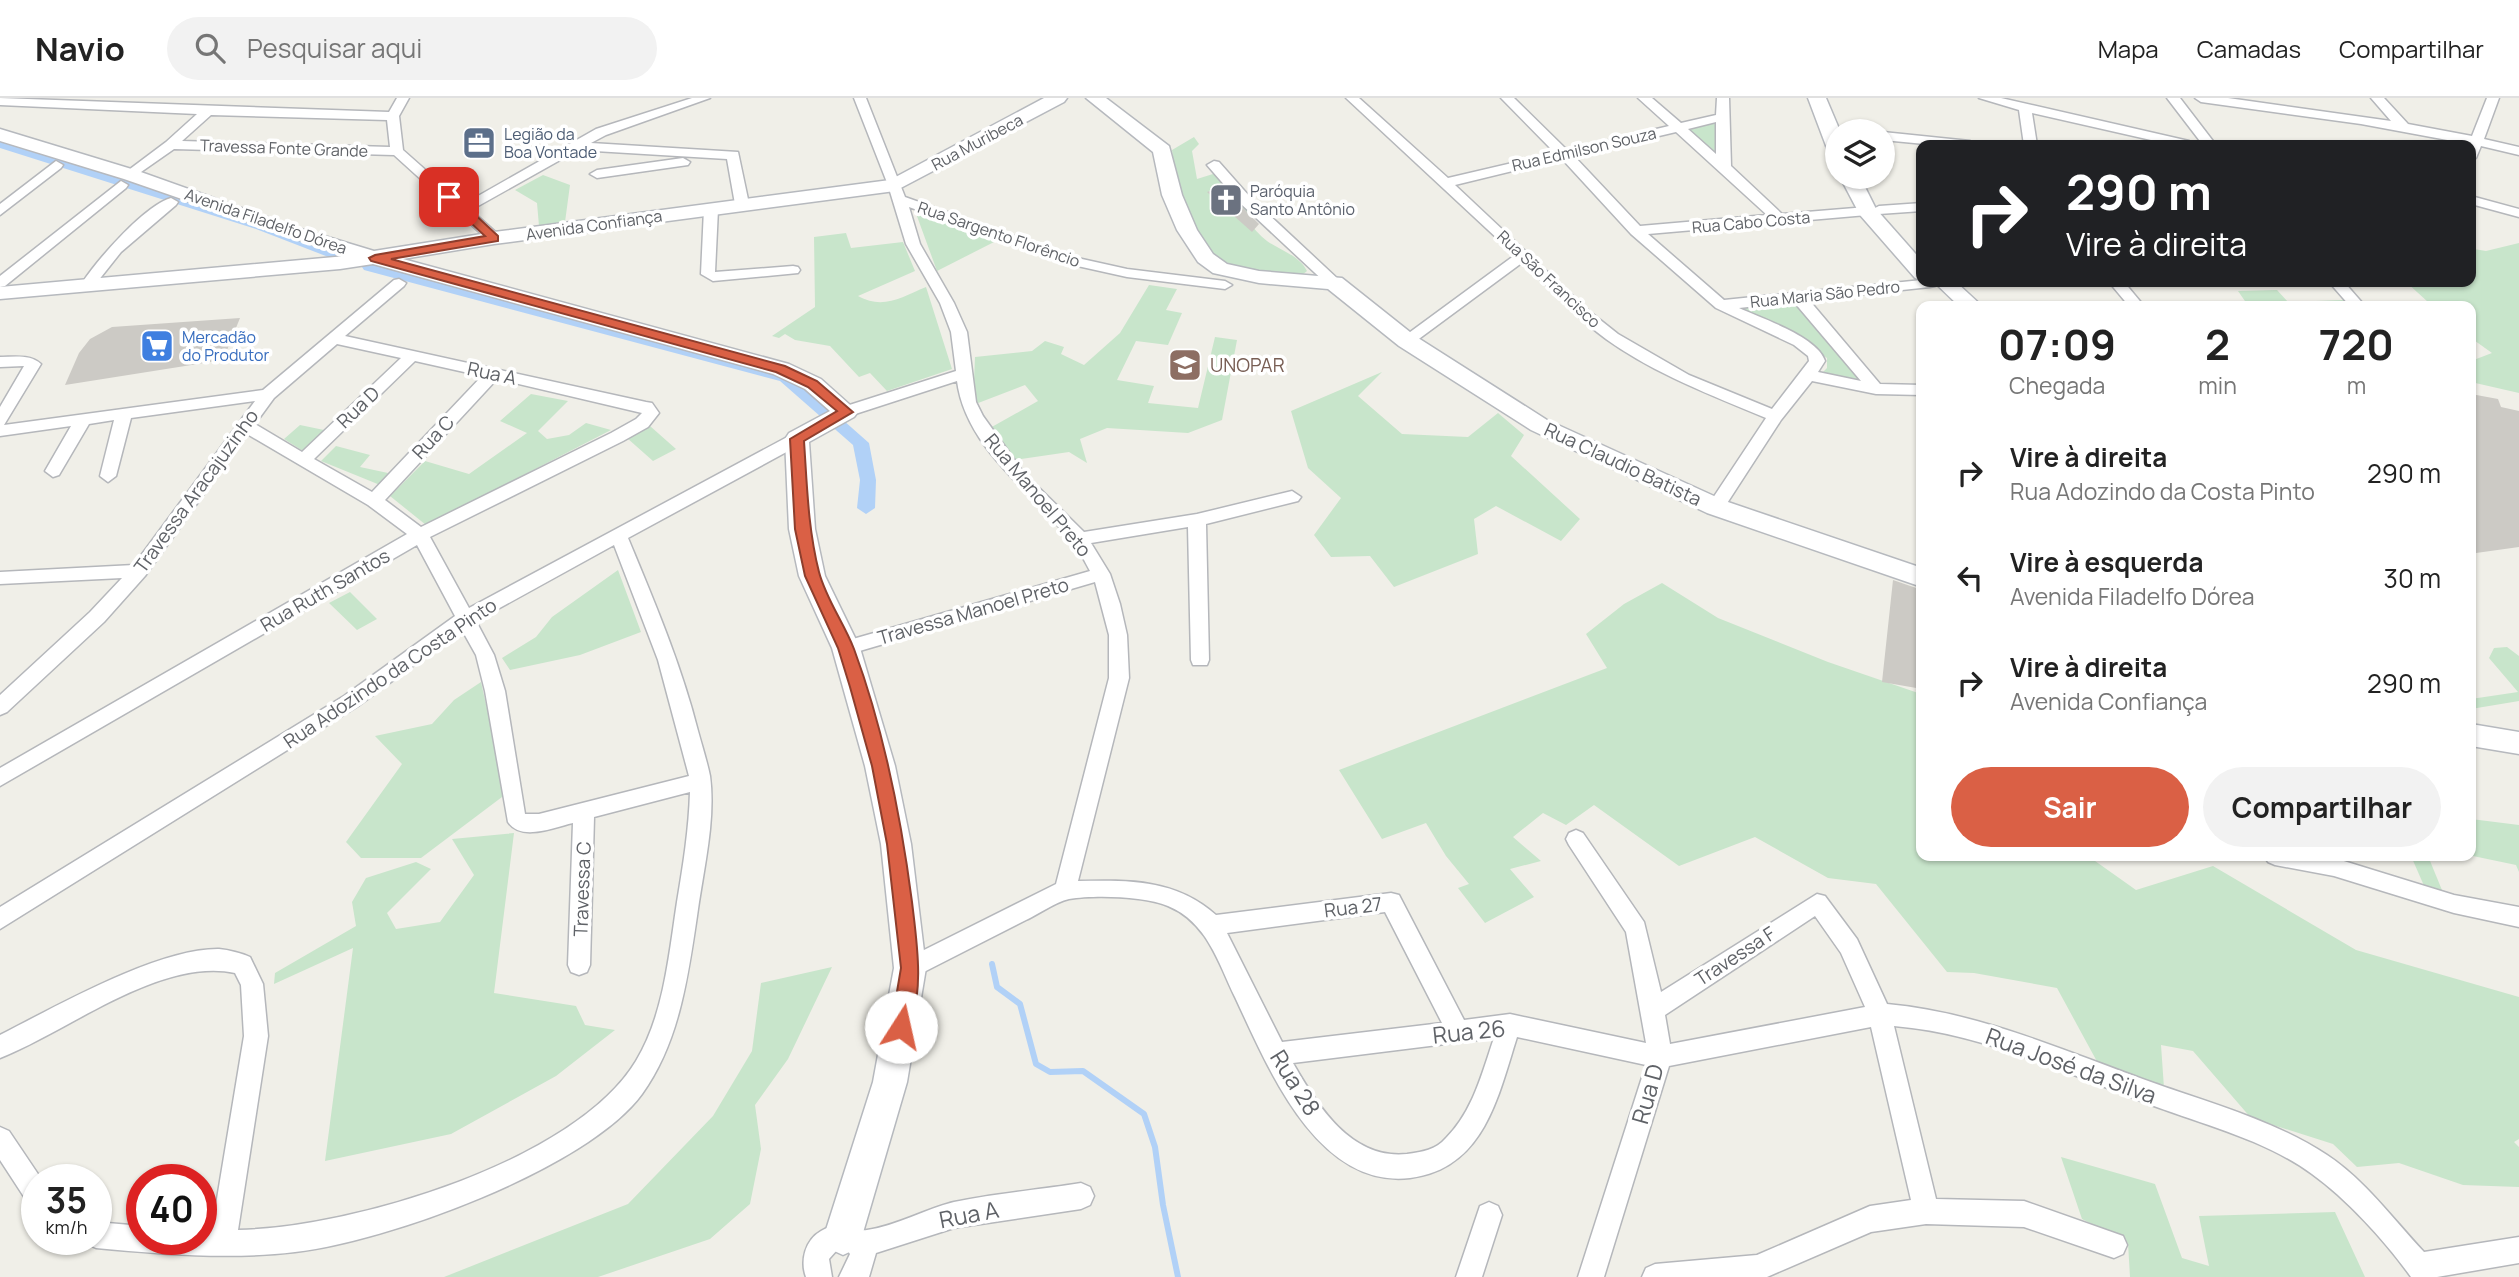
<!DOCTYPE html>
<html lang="pt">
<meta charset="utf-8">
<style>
body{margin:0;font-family:Manrope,sans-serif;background:#f2f2f2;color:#222;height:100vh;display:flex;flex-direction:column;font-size:26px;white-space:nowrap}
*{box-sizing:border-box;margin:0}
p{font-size:23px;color:#767676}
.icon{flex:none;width:38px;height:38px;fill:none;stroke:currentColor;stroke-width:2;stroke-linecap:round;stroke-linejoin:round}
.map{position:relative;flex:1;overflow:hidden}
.sheet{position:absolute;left:1916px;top:203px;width:560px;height:560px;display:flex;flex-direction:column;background:#fff;border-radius:14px;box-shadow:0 2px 5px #0004}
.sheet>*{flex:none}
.top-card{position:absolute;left:1916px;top:42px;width:560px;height:147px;border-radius:14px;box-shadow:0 2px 5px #0004;background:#202124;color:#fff;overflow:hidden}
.controls{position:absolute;left:1825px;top:21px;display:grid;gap:14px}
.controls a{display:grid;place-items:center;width:70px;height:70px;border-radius:50%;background:#fff;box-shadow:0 2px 5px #0004;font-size:35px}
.speed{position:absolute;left:21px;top:1066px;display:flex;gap:14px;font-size:35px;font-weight:700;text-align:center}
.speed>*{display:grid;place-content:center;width:91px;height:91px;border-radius:50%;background:#fff;box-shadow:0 2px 5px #0004;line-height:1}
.speed small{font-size:18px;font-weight:400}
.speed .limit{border:10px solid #d22;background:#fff;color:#111}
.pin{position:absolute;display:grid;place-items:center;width:60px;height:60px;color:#fff;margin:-30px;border-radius:14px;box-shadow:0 4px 10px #0006}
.me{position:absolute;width:77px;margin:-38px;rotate:10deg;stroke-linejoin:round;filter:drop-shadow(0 0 5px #0008)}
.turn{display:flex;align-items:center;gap:24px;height:147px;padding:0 35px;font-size:32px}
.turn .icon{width:91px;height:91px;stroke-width:2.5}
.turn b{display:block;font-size:49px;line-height:60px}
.eta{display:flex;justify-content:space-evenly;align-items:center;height:119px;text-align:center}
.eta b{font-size:42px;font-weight:700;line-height:49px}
.button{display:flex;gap:14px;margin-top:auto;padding:14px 35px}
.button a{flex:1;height:80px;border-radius:42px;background:#da6045;color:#fff;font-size:28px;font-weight:700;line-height:80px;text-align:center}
.button a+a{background:#f2f2f2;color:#222}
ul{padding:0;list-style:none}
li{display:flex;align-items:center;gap:21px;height:105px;padding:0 35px}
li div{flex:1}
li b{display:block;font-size:26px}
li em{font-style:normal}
header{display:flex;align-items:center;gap:42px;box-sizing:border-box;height:98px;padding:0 35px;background:#fff;border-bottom:2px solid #e0e0e0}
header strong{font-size:33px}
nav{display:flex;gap:38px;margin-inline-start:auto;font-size:24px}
.search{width:490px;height:63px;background:#f2f2f2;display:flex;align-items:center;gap:18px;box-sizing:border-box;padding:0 24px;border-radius:38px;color:#767676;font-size:26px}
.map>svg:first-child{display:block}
.green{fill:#c8e5cb}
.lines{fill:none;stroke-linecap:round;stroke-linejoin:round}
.stream{stroke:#b1d1f7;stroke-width:6}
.canal{fill:#b1d1f7;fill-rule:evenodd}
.building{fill:#cccac5}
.street-casing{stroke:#b5b7bb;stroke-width:3}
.secondary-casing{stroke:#b6b9be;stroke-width:3}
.street{fill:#fff;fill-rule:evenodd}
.secondary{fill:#fff;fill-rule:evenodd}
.route{fill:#da6045;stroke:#8e3e2d;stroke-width:2}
.labels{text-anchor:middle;stroke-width:7;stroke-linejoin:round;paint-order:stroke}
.far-service-label{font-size:16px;fill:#4e5e75;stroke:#fff;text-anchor:start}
.far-street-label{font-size:16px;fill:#5f6267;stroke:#fff}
.far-worship-label{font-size:16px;fill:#5b616d;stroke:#fff;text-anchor:start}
.far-shop-label{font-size:16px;fill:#366cbe;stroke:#fff;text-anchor:start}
.education-label{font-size:19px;fill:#785e54;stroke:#fff;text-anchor:start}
.street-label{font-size:19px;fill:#5f6267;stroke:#fff}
.near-street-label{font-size:23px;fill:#5f6267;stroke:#fff}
</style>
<header>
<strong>Navio</strong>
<div class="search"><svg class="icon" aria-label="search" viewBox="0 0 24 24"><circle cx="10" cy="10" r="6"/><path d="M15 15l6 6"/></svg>Pesquisar aqui</div>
<nav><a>Mapa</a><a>Camadas</a><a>Compartilhar</a></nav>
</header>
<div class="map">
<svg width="2519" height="1179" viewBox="0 0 2519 1179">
<rect width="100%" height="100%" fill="#f0efe8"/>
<!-- green -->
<path class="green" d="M1718 24 1716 56 1684 33Z
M1194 39 1199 46 1192 53 1197 81 1213 76 1227 87 1251 115 1247 122C1253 129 1259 137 1267 143 1281 153 1299 157 1307 173 1297 182 1284 178 1271 176 1252 173 1231 170 1215 157 1193 138 1175 79 1172 52Z
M543 77 570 87 565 124 539 128 537 105 515 92Z
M914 110 996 143 937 173Z
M846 135 851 150 903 144 915 173 858 198C883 212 902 199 926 189L952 271 887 293 870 275 859 279 830 248 795 242 785 236 779 240 772 238 815 209 814 139Z
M2519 145V295L2471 284V263L2492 255 2471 240V208H2422L2428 204 2406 184H2471V154L2474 151 2486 153Z
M1149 187 1177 191 1166 212 1182 215 1168 247 1136 243 1117 282 1154 288 1148 305 1198 310 1215 239 1237 242 1222 322 1188 335 1107 330 1080 341 1087 365 1069 354 1014 362 990 330 1038 303 1025 287 973 307 975 259 1032 253 1045 243 1064 249 1061 256 1084 267 1120 235Z
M2277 192 2288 204 2344 202 2350 208H2230L2247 206 2238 193Z
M1802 204 1873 288 1821 276 1827 270V260L1793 237 1729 207Z
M1382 274 1358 298 1402 336 1468 339 1498 315 1524 337 1511 358 1580 421 1561 443 1496 408 1474 421 1478 456 1394 489 1370 458 1331 459 1314 437 1341 400 1308 370 1291 313Z
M531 296 568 303 538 333 547 341 569 337 586 325 611 332 426 427 390 398 425 363 469 376 527 335 500 323Z
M300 327 324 332 303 353 284 341Z
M650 328 676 351 653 363 627 340Z
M336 348 370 357 360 369 388 375 380 387 321 363Z
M618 472 641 534 580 557 510 572 502 560 536 539 552 519Z
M1662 485 1718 520 1828 564 1921 596 1922 758H2088L2136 792 2213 768 2356 852 2519 899V1041L2514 1044 2519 1049V1089L2463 1087 2399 1065 2357 1069 2333 1046 2251 1020 2193 953 2161 947 2164 990 2100 969 2057 890 1974 875 1947 874 1876 786 1828 780 1755 739 1679 768 1594 707 1566 727 1543 715 1513 739 1541 763 1510 771 1534 799 1485 825 1458 790 1469 786 1446 758 1426 725 1382 741 1339 672 1607 570 1586 536 1624 506Z
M350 494 377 521 357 532 329 505Z
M2507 549 2519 558V603L2471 611V601L2518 594 2489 560 2494 550Z
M481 584 506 696 421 760H361L346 744 402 666 375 638 432 626 454 602Z
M2471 721 2519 727V774L2516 767 2473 758Z
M514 735 494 895 576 908 585 927 615 932 556 978 451 1036 325 1063 353 850 274 886 275 875 356 828 352 804 366 780 416 764 431 771 387 815 396 831 440 824 474 777 452 741Z
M2411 758H2428L2444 797 2425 790Z
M832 869 788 961 755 1007 761 1051 750 1106 710 1141 598 1179H444L628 1106 713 1018 752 953 761 885Z
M2061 1059 2155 1086 2182 1160 2209 1168 2199 1118 2335 1114 2365 1179H2130L2128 1145 2082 1121Z"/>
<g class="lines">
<!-- stream -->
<path class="stream" d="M992 866 997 889 1020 906 1036 966 1050 974 1083 973 1144 1016 1155 1049 1163 1107 1178 1179"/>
<!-- canal -->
<path class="canal" d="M0 42 266 125 343 157 341 160H331L256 131 0 50Z
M369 165 792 277 869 345 876 382 875 410 866 416 857 410 860 382 853 347 780 283 364 172 362 169 364 166Z"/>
</g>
<!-- building -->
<path class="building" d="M1222 89 1259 126 1252 134 1207 94Z
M240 220 223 262 65 287 79 255 90 241 112 229Z
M2471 296 2498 301 2501 309 2519 313V449L2476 455 2471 451Z
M1893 482 1922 492V591L1882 584Z"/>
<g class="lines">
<defs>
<path id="street" d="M0 0 389 14 397 0H409L399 18 403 52 464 106 596 31 692 0H710L606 37 591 45 738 54 749 106 742 110 735 106 727 61 578 52 471 112 499 137 501 140 494 144 489 143 394 57 174 51 131 81 126 80V74L166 44 197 16 0 7ZM211 17 387 22 390 49 182 43Z
M854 0H866L905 99 1073 159 1127 171 1225 183 1232 187 1225 191 1127 179 1064 165 909 109 920 146 954 205 967 234 976 304 983 318 1024 375 1084 434 1197 416 1292 393 1301 399 1298 403 1206 426 1209 562 1207 567H1193L1191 562 1188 429 1091 445 1110 476 1120 506 1127 537 1129 580 1078 783C1129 782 1176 781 1216 817L1391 795 1399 797 1464 922 1510 916 1646 945 1626 834 1569 747 1566 741 1569 735 1576 732 1583 735 1644 824 1661 894 1817 796 1825 798 1857 841 1887 906C1978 914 2065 953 2151 984 2209 1005 2274 1022 2327 1057 2365 1082 2393 1121 2424 1154L2519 1139V1165L2437 1179H2411C2386 1144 2347 1101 2312 1076 2264 1041 2201 1026 2146 1005 2065 975 1981 935 1894 928L1936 1101 2024 1103 2123 1138 2127 1147 2123 1156 2114 1160 2024 1129 1926 1126 1871 1134 1767 1179H1642L1646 1170 1655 1166 1757 1157 1870 1108 1911 1102 1871 929 1669 968 1604 1179H1578L1646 967 1517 939C1498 999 1484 1071 1410 1080 1316 1091 1267 967 1235 899 1218 864 1207 824 1168 808 1144 798 1094 797 1069 801 1055 804 1039 816 1026 822 990 840 954 859 918 877L910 880 902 877 899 870 902 863 1056 786 1109 580V537L1095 484 846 557 839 555 837 550 839 545 846 543 1090 473C1085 464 1080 453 1073 445 1033 395 966 351 957 283L846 319 838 314 840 310 956 273 951 234 940 205 906 146 888 87ZM1385 814 1442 925 1282 944 1227 835ZM1815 818 1841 855 1865 909 1670 946 1665 917ZM1494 940C1482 975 1473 1013 1446 1040 1436 1052 1422 1054 1407 1056 1351 1062 1317 1007 1293 965Z
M1346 0H1359L1448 80 1555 55 1501 0H1514L1567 52 1669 28 1638 0H1652L1681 25 1716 17 1717 0H1729L1731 68 1782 116 1867 109 1873 111 1879 108 1922 105V113L1879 116 1873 114 1867 117 1648 136 1724 202 1922 182V184H1936L1935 188 1930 189 1809 202 1880 286 1922 287V297L1876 296 1812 283 1781 322 1722 413H1710L1707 409 1766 320C1711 297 1655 276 1606 241 1576 219 1550 191 1523 164L1412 246H1402L1399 243 1402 240 1515 157ZM1716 24V56L1688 31ZM1676 34 1767 117 1640 128 1574 58ZM1562 61 1631 136 1716 210 1794 247 1808 258 1809 263 1772 311 1689 277 1618 236 1589 213 1455 87ZM1794 204 1861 283 1818 274 1825 263C1818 239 1761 220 1739 210Z
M1979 0H2001L2189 43 2196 47H2173L2032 15 2037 47H2024L2019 12Z
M2167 0H2180L2216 47H2203Z
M2195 0H2228L2391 23 2371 0H2384L2408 26 2472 38 2487 0H2499L2484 41 2519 49V57L2481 48 2476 60 2471 61 2469 46 2361 26 2201 4Z
M1883 34 1970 43 1977 47H1935L1883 42Z
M683 60 690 64 688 67 597 80 590 76 597 72Z
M56 63 63 67 61 70 0 117V106Z
M1214 63 1219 64 1250 99 1339 182 1341 185 1339 188H1329L1240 105 1207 67Z
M121 83 128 87 126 90 5 188 0 189V178Z
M2471 98 2519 111V119L2471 106Z
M171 100 178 104 176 107 121 154 94 188H84L82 185C98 161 144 108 171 100Z
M711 107 718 111 715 174 793 168 798 169 800 172 798 175 713 183 701 176 704 111Z
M399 181 406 185 404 188 345 238 646 304 652 305 659 315 648 329 623 343 430 439 469 510 791 337 797 336 805 341 803 345 628 440C654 503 681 566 698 633 702 648 707 663 710 678 716 723 703 773 697 818 688 879 679 945 642 996 587 1071 386 1144 295 1154 229 1162 162 1156 96 1150L87 1146 85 1141H96V1124L142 1128V1141H201V1131H212L244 938 241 887 235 875C160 859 67 934 0 960V937C55 909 158 850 219 851 229 852 241 855 250 859L263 886 268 938 238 1132C351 1130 575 1064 636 963 664 917 669 856 677 804 683 768 689 731 690 694L594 719 590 867 587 874 579 877 571 874 568 867 573 725C555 729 521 744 508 724L485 593 476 557 462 532 358 608 0 831V809L344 598 455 518 417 447 0 688V670L407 436 368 407 247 336 145 478 104 524 7 614 0 617V597L90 514 122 480 0 486V474L134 467 255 303 131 320 116 378 108 384 100 378 114 322 89 326 59 377 53 379 45 373 71 328 0 338V309L24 268 0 269V259C14 259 30 256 41 266L4 327 263 292 394 182ZM337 246 401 260 302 354 255 326 274 300ZM415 263 482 278 372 394 314 361ZM497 281 642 315 636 321 611 335 421 429 385 402ZM614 447 658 562 689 678 539 716H525L505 593 494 557 476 523Z
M2109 184H2124L2144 208H2129Z
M2329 184H2344L2365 208H2350Z
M2264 758 2334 760 2454 797 2519 809V829L2454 815 2334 778 2275 767 2268 764Z
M0 1029 9 1033 42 1082H37V1108L28 1105 0 1062Z
M1081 1085 1090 1089 1094 1098 1090 1107 1081 1111 954 1130 876 1155 869 1179H839L850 1156 847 1152H837L829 1161 832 1179H806C800 1163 805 1142 821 1133 845 1119 850 1134 867 1132 896 1128 925 1111 954 1104 995 1095 1039 1092 1081 1085Z
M1489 1104 1498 1108 1502 1117 1482 1179H1456L1480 1108Z"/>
<path id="secondary" d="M1044 0H1067L1064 4 895 93 494 146 403 161 789 266 821 281 858 314 854 319 809 344 815 431 825 478 860 550 895 668 911 746 926 870 907 984 862 1138 856 1151 843 1157 830 1151 824 1138 873 984 894 870 881 746 865 668 832 550 799 478 789 431 785 341 789 335 830 313 805 291 773 276 373 166 340 171 0 201V189L346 158 124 81 0 43V31L138 73 298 130 374 153 494 134 890 82Z
M1086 0H1106L1169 48 1182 97 1197 132 1213 156 1227 166 1259 173 1342 180 1415 238 1547 322 1725 403 1922 470V489L1707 415 1531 332 1399 248 1328 191 1259 185 1213 175 1198 164 1177 132 1162 97 1153 54Z
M1808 0H1826L1840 33 1838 59 1828 53Z
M1840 79H1860L1876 111 1922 163V182L1915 180 1860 117Z
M1934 184H1956L1982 208H1959Z
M2471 626 2519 634V656L2471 648Z"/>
</defs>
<!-- street casing -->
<use href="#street" class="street-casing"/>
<!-- secondary casing -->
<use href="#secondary" class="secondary-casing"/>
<!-- street -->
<use href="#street" class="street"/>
<!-- secondary -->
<use href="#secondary" class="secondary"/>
</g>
<!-- route -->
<path class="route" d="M445 96H453L498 138V143L391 161 785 268 817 283 853 314 804 343C807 387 808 431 819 474 826 501 844 525 854 551 884 632 901 719 912 804 917 846 925 895 907 935L901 938 894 935 891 929 901 870 887 746 872 668 850 589 838 550 805 478 795 431 790 341 837 313 808 289 776 274 371 163 369 160 375 157 485 138 445 101Z"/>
<!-- icons -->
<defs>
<symbol id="office-square" viewBox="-11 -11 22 22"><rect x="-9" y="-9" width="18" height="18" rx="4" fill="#5c6f8a" stroke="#fff"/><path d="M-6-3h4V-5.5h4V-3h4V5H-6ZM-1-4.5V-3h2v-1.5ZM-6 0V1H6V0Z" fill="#fff"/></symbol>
<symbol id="church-square" viewBox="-11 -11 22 22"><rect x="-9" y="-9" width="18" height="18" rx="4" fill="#6b7280" stroke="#fff"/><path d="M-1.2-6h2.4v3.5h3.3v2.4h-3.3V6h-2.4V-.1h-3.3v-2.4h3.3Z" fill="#fff"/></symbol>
<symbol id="supermarket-square" viewBox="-11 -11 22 22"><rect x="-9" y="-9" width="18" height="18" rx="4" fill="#3f7fe0" stroke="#fff"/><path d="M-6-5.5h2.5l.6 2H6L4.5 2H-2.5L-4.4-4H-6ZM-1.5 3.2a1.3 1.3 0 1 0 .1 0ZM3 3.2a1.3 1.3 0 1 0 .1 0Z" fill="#fff"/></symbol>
<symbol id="university-square" viewBox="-11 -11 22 22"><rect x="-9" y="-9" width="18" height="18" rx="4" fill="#8d6e63" stroke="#fff"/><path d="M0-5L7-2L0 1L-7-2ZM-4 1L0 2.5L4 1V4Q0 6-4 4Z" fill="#fff"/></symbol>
</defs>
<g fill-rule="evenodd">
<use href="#office-square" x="460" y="26" width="38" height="38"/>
<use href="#church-square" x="1207" y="83" width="38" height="38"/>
<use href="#supermarket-square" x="138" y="229" width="38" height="38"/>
<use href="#university-square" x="1166" y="248" width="38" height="38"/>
</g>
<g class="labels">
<!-- far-service labels -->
<g class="far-service-label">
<text x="504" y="42">Legião da<tspan x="504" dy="18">Boa Vontade</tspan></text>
</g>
<!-- far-street labels -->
<g class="far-street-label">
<text transform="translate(977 44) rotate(-28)" y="6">Rua Muribeca</text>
<text transform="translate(284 50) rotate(2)" y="6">Travessa Fonte Grande</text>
<text transform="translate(1584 51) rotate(-13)" y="6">Rua Edmilson Souza</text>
<text transform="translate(266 123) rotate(19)" y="6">Avenida Filadelfo Dórea</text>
<text transform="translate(1751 124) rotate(-5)" y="6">Rua Cabo Costa</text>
<text transform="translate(594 127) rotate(-8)" y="6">Avenida Confiança</text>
<text transform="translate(999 136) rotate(19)" y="6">Rua Sargento Florêncio</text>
<text transform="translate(1549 181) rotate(43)" y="6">Rua São Francisco</text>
<text transform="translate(1825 196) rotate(-6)" y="6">Rua Maria São Pedro</text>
</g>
<!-- far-worship labels -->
<g class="far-worship-label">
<text x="1250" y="99">Paróquia<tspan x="1250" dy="18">Santo Antônio</tspan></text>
</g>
<!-- far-shop labels -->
<g class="far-shop-label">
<text x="182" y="245">Mercadão<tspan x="182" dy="18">do Produtor</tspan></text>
</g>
<!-- education labels -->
<g class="education-label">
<text x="1210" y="274">UNOPAR</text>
</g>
<!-- street labels -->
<g class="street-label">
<text transform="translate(492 275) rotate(12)" y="7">Rua A</text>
<text transform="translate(358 309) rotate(-44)" y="7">Rua D</text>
<text transform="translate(433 339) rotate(-47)" y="7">Rua C</text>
<text transform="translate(1623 366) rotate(25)" y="7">Rua Claudio Batista</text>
<text transform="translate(196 393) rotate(-54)" y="7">Travessa Aracajuzinho</text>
<text transform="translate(1038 397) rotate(50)" y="7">Rua Manoel Preto</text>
<text transform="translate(325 492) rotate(-30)" y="7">Rua Ruth Santos</text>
<text transform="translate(973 513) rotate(-16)" y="7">Travessa Manoel Preto</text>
<text transform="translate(390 575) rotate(-34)" y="7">Rua Adozindo da Costa Pinto</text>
<text transform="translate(582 791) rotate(-88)" y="7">Travessa C</text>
<text transform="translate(1353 809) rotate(-7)" y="7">Rua 27</text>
<text transform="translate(1735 858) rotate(-33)" y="7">Travessa F</text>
</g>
<!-- near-street labels -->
<g class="near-street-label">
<text transform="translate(1469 934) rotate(-6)" y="8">Rua 26</text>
<text transform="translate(2071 968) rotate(20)" y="8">Rua José da Silva</text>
<text transform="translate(1295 985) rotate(58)" y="8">Rua 28</text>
<text transform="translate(1648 996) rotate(-74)" y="8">Rua D</text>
<text transform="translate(969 1117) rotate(-11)" y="8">Rua A</text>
</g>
</g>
</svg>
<div class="controls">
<a><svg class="icon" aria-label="layers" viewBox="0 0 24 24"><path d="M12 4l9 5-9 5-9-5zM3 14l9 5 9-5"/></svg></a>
</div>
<div class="speed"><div>35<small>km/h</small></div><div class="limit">40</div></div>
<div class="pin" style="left:449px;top:99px;background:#d93025"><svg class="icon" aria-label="arrive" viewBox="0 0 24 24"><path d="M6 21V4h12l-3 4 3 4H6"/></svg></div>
<svg class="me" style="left:901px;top:929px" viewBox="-20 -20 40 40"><circle r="19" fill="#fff"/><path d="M0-13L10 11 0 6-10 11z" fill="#da6045"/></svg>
<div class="top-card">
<div class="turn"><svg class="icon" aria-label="right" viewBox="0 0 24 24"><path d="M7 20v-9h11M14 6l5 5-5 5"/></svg><div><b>290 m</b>Vire à direita</div></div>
</div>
<section class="sheet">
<div class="eta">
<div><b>07:09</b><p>Chegada</p></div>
<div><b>2</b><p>min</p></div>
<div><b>720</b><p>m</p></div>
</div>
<ul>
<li><svg class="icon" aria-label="right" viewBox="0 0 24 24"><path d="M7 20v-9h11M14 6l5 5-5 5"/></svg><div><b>Vire à direita</b><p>Rua Adozindo da Costa Pinto</p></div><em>290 m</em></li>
<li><svg class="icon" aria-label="left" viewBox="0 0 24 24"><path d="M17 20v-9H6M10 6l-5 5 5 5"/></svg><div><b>Vire à esquerda</b><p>Avenida Filadelfo Dórea</p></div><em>30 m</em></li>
<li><svg class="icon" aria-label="right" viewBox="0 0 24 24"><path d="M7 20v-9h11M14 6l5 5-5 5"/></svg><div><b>Vire à direita</b><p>Avenida Confiança</p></div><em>290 m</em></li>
</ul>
<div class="button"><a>Sair</a><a>Compartilhar</a></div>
</section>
</div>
